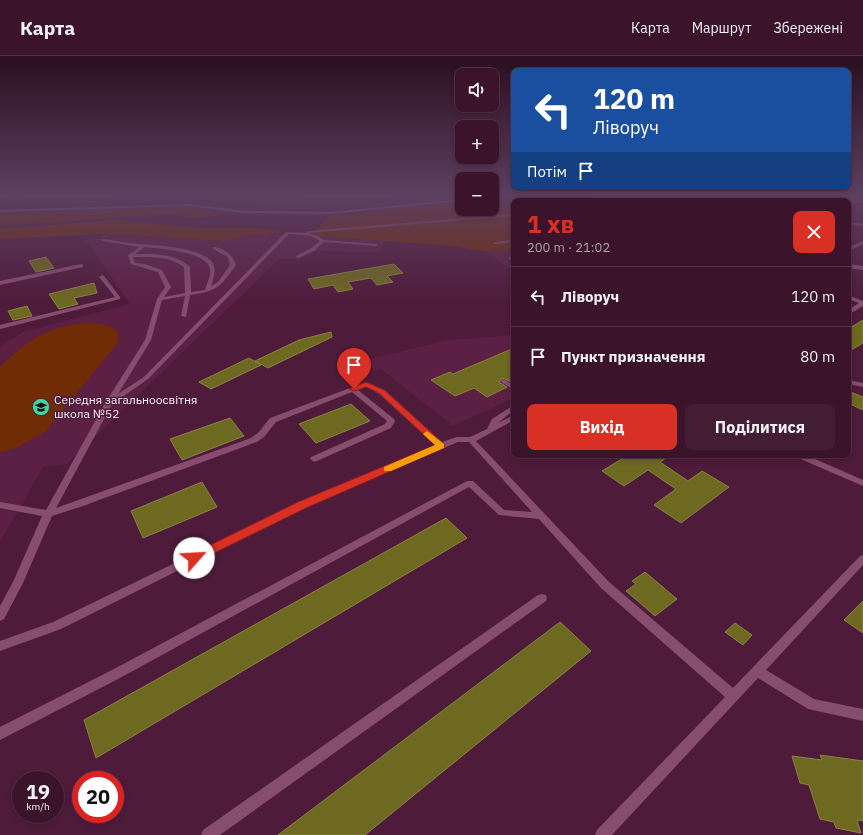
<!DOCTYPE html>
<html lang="uk">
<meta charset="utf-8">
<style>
body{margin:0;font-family:"IBM Plex Sans",sans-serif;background:#421d34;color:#f1f3f6;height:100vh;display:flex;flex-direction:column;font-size:15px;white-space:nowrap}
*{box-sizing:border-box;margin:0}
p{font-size:13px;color:#ac9ea9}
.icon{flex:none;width:22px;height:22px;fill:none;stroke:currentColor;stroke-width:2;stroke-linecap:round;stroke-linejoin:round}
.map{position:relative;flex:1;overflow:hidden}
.details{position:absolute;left:511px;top:142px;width:340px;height:260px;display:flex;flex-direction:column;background:#3b142c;border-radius:8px;box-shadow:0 2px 6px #0003,0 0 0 1px #543348}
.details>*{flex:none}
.guide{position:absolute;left:511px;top:12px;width:340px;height:122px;border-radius:8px;box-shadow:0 2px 6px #0003,0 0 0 1px #543348;background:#1a4fa0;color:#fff;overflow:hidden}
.fabs{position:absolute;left:455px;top:12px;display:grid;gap:8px}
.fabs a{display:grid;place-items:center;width:44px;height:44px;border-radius:8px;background:#3b142c;box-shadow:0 2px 6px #0003,0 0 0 1px #543348;font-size:20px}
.speed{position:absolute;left:12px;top:715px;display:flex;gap:8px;font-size:20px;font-weight:700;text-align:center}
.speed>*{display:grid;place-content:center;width:52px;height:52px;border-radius:50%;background:#3b142c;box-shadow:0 2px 6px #0003,0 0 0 1px #543348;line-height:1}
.speed small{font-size:10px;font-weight:400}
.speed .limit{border:6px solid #d22;background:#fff;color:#111}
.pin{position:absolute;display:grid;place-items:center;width:34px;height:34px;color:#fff;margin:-41px -17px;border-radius:50% 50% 50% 0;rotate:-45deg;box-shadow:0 0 4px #0007}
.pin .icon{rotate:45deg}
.me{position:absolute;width:44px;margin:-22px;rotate:64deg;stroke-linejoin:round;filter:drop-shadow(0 0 3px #0008)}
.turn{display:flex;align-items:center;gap:14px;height:84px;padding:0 16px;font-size:18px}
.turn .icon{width:52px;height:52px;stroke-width:2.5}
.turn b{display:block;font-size:28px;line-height:34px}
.then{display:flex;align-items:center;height:38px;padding:0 16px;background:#0003;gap:8px;font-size:15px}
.round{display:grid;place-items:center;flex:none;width:42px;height:42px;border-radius:8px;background:#421d34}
.head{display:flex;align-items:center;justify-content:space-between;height:68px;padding:0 16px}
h1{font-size:24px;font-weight:800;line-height:30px;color:#d93025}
.primary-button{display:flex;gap:8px;margin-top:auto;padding:8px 16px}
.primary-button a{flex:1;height:46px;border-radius:8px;background:#d93025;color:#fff;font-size:16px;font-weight:800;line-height:46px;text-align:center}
.primary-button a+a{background:#421d34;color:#f1f3f6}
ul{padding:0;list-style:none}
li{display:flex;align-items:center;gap:12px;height:60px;padding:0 16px;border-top:1px solid #543348}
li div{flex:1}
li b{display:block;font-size:15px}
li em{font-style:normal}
header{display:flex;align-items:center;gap:24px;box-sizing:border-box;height:56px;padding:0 20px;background:#3b142c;border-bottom:1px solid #543348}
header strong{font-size:19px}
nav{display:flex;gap:22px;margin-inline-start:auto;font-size:14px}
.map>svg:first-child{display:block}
.built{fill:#5c2045}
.green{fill:#6f2c05}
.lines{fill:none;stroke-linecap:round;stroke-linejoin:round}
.stream{stroke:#746ad2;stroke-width:2}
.building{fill:#6e6920;stroke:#888440}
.path{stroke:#99758a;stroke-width:1.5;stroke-dasharray:1.5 1.5;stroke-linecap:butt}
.service{fill:#874d6f;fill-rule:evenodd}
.minor{fill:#874d6f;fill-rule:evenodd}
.rail-casing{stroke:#b091a3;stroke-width:2.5}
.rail{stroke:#4f1b3b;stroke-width:1.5;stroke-dasharray:5;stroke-linecap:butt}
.route{fill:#d93025;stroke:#8d1f18}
.slow{fill:#f59e0b}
.labels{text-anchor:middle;stroke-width:3;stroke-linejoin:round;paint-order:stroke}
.poi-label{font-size:12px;fill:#fef0f7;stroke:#4f1b3b;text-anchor:start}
</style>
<header>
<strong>Карта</strong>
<nav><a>Карта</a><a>Маршрут</a><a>Збережені</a></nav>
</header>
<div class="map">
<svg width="863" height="779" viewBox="0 0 863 779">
<rect width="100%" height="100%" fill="#4f1b3b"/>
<!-- built -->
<path class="built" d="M258 138H462V141L352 153 255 152Z
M269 177 384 185 380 196 314 195 298 203H279L67 408 43 411 0 486V291L23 276 130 248 89 188 81 185 107 178 223 185 250 179 266 180Z
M485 195H514V216Z
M514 279V342L453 370 381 313 375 315 366 304 448 284Z"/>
<!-- green -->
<path class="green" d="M522 138H580L636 145H514V195H485L441 189 313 180 330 157 462 144V153H492V141Z
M186 151 213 156 239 157 193 162 170 158 0 170V156Z
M114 164 200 172H254L281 175 278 178 269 177 266 180 250 179 223 185 107 178 0 183V173Z
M88 267C102 268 126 269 116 289L46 375 18 391 0 397V311C30 282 46 271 88 267Z"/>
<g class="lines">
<!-- stream -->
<path class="stream" d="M492 141 516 138
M0 155 190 149 244 156 329 157 462 144"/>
</g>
<!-- building -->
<path class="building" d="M46 201 54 212 36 216 29 205Z
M394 208 403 217 387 220 393 226 377 229 371 222 348 226 353 233 338 236 333 229 314 233 308 223Z
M94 227 97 237 74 242 78 248 59 253 49 238Z
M27 250 32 260 13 264 8 255Z
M863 264V287L848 296V273Z
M331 276 332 281 268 312 255 305 299 284Z
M514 292V327L502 322 499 326 507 331 487 341 474 332 455 340 431 324 450 316 453 318Z
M249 302 261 309 211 333 199 326Z
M848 335 863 341V354L848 347Z
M351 348 370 365 316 387 299 368Z
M230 362 244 380 182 404 170 383Z
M628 399H671L660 406 688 425 702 415 729 431 681 467 654 449 676 433 648 414 624 430 602 415Z
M202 426 217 451 143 482 131 455Z
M446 462 467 482 96 702 84 664Z
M645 516 677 543 655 560 626 535 636 528 632 525Z
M863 545V577L844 564Z
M560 566 591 595 365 779H278Z
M735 567 752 579 743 589 725 576Z
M820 699 863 705V765L857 764 861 777 836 772 834 766 820 763 809 729 800 727 792 700 822 704Z"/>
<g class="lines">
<!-- path -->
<path class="path" d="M722 139V142"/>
<!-- service -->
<path class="service" d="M578 138H588L638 145H627Z
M788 138H793L806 145H801Z
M851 138H855L854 143 863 145V147L851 145Z
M514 158V160L308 177 318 180 324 184 376 188 378 189 376 190 324 186 314 195 298 202 296 201V200L310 193 320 185 311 180 289 178 148 323 112 348 56 452 251 382 258 377 270 362 366 326 385 334 442 386 457 381H470L487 373 492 363 514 349V354L498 367 514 359V364L476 385 609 526 733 632 860 500 863 499V509L766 614 814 643 863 653V665L808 653 758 622 612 779H595L597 774 725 641 601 532 539 463 499 459 469 431 120 622 0 684V671L112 614 467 425H473L504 454 532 456 469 386H458L305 451 61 573 0 595V585L53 566 299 447 435 389 379 338 366 331 358 334 394 363 395 365 391 372 317 405 314 406 310 403 311 401 385 368 387 365 352 336 276 366 264 381 257 386 83 450 52 460 23 527 4 563 0 565V550L13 526 42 460 0 452V446L46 454 104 349 145 284 157 243 165 231 158 216 131 208 128 199 140 191 103 185 101 184V183C110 183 120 186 129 187 148 189 200 190 212 206 217 214 214 222 211 230L218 226 230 209 228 201 213 193V191C223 191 233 199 236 209 220 231 218 235 190 239L186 261 181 260 185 240 162 244 151 284 118 338 144 321 286 176 307 177 306 176 308 175ZM145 191C160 193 207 195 210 213 211 220 207 227 205 234L191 236 190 211C176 197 153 198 135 198ZM133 201C151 201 170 200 184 211L185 237 164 241 171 231 162 214 145 208 135 207Z
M848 166 863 168V170L848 168Z
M514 184V186L495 188 493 187 495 186Z
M863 185V188L848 195V192Z
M509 201 514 202V205L509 203Z
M81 208 83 209V211L0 229V225Z
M102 219 104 220 120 241V243L0 273V269L115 241 99 221Z
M848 239 863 245V250L848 259V254L859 247 848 243Z
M503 323 514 329V334L501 326 500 325 501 324Z
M848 324 863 327V331L848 328Z
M795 399H806L863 424V430L796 401Z
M542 538 546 539 547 542 546 545 220 779H201L203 774 538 539Z"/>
<!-- minor -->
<path class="minor" d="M848 208 863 210V214L848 212Z"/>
<defs>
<path id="rail" d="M289 138 338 140 392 139
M0 141 117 138"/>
</defs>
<!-- rail casing -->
<use href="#rail" class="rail-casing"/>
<!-- rail -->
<use href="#rail" class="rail"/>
</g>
<!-- sky -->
<linearGradient id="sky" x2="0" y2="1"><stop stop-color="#2b0f20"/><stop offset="0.56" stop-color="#5d3f60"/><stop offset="1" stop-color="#5d3f60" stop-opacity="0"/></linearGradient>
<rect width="863" height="247" fill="url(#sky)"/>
<!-- route -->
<path class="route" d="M366 326 384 334 444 388V392L306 452 198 505H190L189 502 190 499 298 446 435 389 379 337 366 331 354 335 349 333Z"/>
<!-- slow -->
<path class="slow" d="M427 375 444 388V392L391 415H384V411L435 389 423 378Z"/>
<!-- icons -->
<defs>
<symbol id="school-disc" viewBox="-11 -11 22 22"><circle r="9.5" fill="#42d4a0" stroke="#4f1b3b"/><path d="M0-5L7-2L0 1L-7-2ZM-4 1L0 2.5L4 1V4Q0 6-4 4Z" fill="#111"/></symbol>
</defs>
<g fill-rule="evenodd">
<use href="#school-disc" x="31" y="341" width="20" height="20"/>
</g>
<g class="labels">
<!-- poi labels -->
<g class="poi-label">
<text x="54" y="348">Середня загальноосвітня<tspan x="54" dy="14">школа №52</tspan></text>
</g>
</g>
</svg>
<div class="fabs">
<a><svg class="icon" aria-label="sound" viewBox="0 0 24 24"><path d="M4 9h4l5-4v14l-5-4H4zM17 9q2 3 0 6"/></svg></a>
<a>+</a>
<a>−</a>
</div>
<div class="speed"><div>19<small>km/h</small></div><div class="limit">20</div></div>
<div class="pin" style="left:354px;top:333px;background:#d93025"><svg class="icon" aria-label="arrive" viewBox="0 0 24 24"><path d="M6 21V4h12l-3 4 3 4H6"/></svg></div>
<svg class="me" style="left:194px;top:502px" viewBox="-20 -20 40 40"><circle r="19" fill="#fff"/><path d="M0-13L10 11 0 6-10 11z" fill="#d93025"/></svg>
<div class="guide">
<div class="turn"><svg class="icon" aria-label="left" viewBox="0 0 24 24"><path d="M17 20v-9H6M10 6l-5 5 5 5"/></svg><div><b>120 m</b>Ліворуч</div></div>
<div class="then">Потім<svg class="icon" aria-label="arrive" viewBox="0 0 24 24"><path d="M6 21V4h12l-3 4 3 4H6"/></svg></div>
</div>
<section class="details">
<div class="head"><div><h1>1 хв</h1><p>200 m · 21:02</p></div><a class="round" style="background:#d93025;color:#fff"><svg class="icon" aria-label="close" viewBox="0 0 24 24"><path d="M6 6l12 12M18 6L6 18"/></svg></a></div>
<ul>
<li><svg class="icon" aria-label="left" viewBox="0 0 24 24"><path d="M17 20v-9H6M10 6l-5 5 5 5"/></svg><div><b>Ліворуч</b></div><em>120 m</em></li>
<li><svg class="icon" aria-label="arrive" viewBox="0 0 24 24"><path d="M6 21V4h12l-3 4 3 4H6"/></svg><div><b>Пункт призначення</b></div><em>80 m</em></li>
</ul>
<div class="primary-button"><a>Вихід</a><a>Поділитися</a></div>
</section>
</div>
